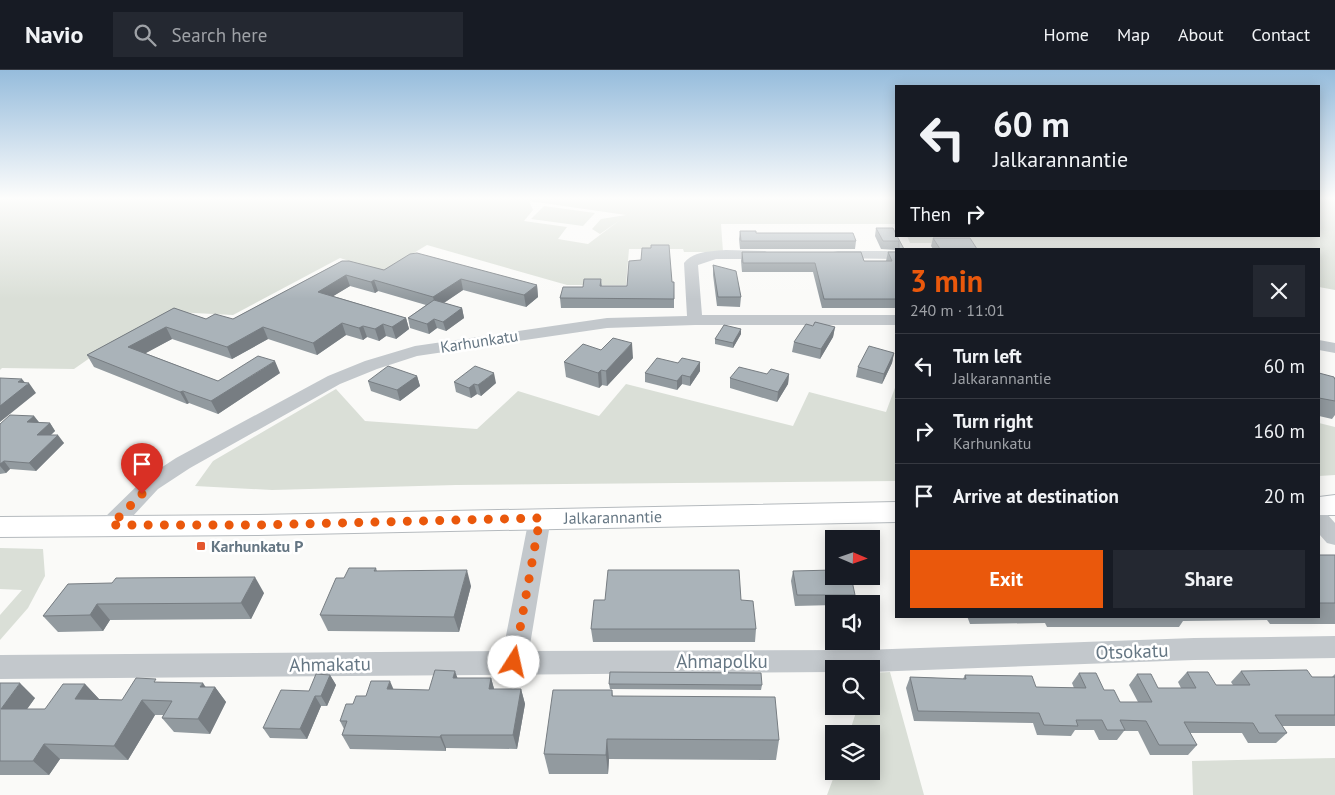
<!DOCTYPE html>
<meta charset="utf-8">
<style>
body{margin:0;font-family:"PT Sans",sans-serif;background:#242831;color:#f1f3f6;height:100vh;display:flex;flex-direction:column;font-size:19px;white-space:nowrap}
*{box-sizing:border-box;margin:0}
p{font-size:16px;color:#9ea1a6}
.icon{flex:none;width:28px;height:28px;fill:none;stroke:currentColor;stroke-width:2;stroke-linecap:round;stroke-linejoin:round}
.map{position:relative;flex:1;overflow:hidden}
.sheet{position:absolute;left:895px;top:178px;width:425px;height:370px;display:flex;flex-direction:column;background:#171b24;border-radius:0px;box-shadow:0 2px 12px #0003}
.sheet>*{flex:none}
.hud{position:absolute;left:895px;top:15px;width:425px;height:152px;border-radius:0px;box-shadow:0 2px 12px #0003;background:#171b24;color:#f1f3f6;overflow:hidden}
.needle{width:32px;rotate:92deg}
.controls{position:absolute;left:825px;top:460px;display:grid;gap:10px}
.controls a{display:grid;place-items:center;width:55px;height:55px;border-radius:0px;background:#171b24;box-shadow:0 2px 12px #0003;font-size:25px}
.pin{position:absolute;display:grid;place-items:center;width:42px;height:42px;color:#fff;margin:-51px -21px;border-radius:50% 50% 50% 0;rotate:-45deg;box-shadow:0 0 5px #0007}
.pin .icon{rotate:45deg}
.me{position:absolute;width:55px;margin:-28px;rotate:10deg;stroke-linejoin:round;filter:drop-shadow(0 0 4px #0008)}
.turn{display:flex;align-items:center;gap:18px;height:105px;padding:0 15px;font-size:22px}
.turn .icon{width:65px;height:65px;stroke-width:2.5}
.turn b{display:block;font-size:35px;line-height:42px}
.then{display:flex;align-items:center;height:48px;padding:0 15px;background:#0003;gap:10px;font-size:19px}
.round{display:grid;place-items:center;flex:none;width:52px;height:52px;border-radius:0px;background:#242831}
.summary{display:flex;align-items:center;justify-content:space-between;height:85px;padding:0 15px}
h1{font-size:30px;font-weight:600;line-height:38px;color:#ea580c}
.action{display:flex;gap:10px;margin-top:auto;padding:10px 15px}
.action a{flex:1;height:58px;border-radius:0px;background:#ea580c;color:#fff;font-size:20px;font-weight:600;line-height:58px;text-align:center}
.action a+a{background:#242831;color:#f1f3f6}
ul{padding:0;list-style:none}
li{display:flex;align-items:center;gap:15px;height:65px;padding:0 15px;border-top:1px solid #363941}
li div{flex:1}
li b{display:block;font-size:19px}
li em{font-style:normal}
header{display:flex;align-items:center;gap:30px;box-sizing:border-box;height:70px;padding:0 25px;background:#171b24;border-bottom:1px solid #363941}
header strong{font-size:24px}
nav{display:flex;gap:28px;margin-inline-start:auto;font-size:18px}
.search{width:350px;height:45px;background:#242831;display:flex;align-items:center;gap:12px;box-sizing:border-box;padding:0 18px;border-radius:0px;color:#9ea1a6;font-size:19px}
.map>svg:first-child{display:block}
.green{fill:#dadfd7;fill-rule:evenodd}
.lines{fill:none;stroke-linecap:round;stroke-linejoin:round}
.major-casing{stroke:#b5babe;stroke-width:2}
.minor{fill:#c3c8cc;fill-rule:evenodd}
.major{fill:#fff;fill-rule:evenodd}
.wall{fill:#929a9f}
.shaded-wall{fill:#777d82}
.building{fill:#aab3b9;stroke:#777d82}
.route{stroke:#ea580c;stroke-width:9;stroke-dasharray:0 16.2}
.poi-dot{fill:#e4572e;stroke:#fff;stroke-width:2}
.labels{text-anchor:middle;stroke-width:5;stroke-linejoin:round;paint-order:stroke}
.street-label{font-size:16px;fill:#657683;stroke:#fff}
.poi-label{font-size:16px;font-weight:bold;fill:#657683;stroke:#fff;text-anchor:start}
.near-street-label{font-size:19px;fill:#657683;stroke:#fff}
</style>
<header>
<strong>Navio</strong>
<div class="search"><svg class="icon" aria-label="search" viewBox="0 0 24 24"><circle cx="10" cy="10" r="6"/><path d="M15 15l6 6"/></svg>Search here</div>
<nav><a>Home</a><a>Map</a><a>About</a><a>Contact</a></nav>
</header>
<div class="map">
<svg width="1335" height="725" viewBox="0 0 1335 725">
<rect width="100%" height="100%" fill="#fafaf8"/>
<!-- green -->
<path class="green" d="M0 128H896V154H721L723 182H684L683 179H629L626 215H567L427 175 382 202 340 188 233 245 174 242 107 276 74 299 2 298 0 300ZM529 131 626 145 601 149 592 159 600 164 620 150 588 174 558 169 567 157 524 151 533 140Z
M1319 128H1335V220L1319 217V179H974L970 173H910L907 166H1319Z
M544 136 595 143 583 156 531 149Z
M626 314 793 356 809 322 886 342 896 315V411L456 415 272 420 195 416 213 391 336 319 365 351 477 359 518 321 599 346Z
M1319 353 1335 357V405L1319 406Z
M0 478 43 479 45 506 28 538 0 570V545L22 520 0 519Z
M890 602 924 725H827L836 701H871V664H849L858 636H871V603Z
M1335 688V725H1193L1192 691Z"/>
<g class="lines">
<defs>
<path id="major" d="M1335 425V445H1319V427Z
M896 432V452L258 465 0 467V447L258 445Z"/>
</defs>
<!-- major casing -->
<use href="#major" class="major-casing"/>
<!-- minor -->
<path class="minor" d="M726 180 765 181 772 185 765 189H716L698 195 702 245H896V255H695L607 258 417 286 377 299 340 314 190 398 158 419 119 461 111 463 103 461 100 455 103 449 144 409 176 388 328 306 365 291 415 276 607 248 687 246 684 193C693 181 713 181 726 180Z
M838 181H896V189L833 188 831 185 833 182Z
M1319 270 1335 273V283L1319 280Z
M540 440 548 442 551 448 529 581 864 580 1194 568 1335 566V588L1194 590 871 602V599H834V602L0 609V585L503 581 529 448 532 442Z
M1319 442 1327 444 1335 453V475L1327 473 1319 464Z"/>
<!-- major -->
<use href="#major" class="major"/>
</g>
<!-- wall -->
<path class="wall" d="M876 158H893L904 179H896V180L881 179 875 166Z
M740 161 756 163 856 171 855 179H740L739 169Z
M933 168 977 179H933L931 176Z
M742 182 864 191H886L888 182H896V238H822L813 202H742L741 191Z
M342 191 384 200 537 215 538 227 526 237 463 220 444 233 462 238 464 248 446 261 437 258 429 264 410 258 408 248 426 235 378 221 375 223 350 216 333 226 406 248 409 259 396 269 386 266 379 271 367 267 363 270 346 265 317 285 268 269 232 289 172 269 145 283 218 311 280 303 218 344 189 333 187 334 94 297 87 285 174 238 206 249H233Z
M713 195 741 227 740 237 717 236 713 205Z
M601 209 602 216H627L674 212V238H561L560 228 583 217Z
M813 256 835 257 833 267 820 289 792 282 794 272Z
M741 264 733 278 715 274V269Z
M894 283 892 293 882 314 856 307 858 297Z
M633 288 607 316 602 315 599 318 566 307 564 292Z
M700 292V301L690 316 682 314 677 320 645 312V303L678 293Z
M1319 303 1335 310V345L1332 349 1319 346Z
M767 304H789L788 314 777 332 730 318V308Z
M417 306 420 316 400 331 371 321 368 311Z
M454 312 496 313 481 326 477 324 471 328 456 322Z
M34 346 39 352 50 353 55 361 51 365 64 373 36 401 10 399 6 403 0 404V354Z
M1319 485H1335V554H1270L1267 550 1183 551 1179 557H1047L1045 553 970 554 967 546H1319Z
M376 498 377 501 471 516 459 562 328 561 320 545 344 508Z
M793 501 855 525 853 534H834V535L795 536 791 511Z
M68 514 264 523 251 549 110 550 103 561 58 562 43 546Z
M605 530H741L756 559 755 572H593L591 559Z
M1241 601 1312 607H1332L1335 604V656H1282L1287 663 1276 673H1248L1242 663H1190L1197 675 1188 685H1150L1138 661H1124L1117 670H1099L1094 660H1075L1071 666 1037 665 1033 653 914 651 906 618 910 607 963 609 965 605 1036 617 1074 618 1072 613 1079 603 1104 620 1120 632H1138L1129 615 1137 604 1158 618H1181L1178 612 1187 602 1216 615H1233L1231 612Z
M330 605 336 615 327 636H321L307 669 270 668 263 658Z
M457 608H491L494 619H521L525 634 517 679 446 678V681L350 679 342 665 344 659 340 651 353 634 366 626 393 619 429 620Z
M158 612 206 617H215L226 632 210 664 174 662 162 648 163 645H155L128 690 60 689 49 705H0V613L35 628 27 639H45L85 614 99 629 122 630Z
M609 614 762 615 761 620 610 619Z
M612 620 613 626 779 670 776 690 609 689 608 704H549L544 684Z"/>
<!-- shaded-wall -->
<path class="shaded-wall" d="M346 205 350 216 322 233 318 222Z
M461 209 463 220 436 238 433 227Z
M374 210 378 221 375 223 371 212Z
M537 215 538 227 526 237 524 225Z
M462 238 464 248 446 261 443 252Z
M406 248 409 259 396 269 392 257Z
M434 249 437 258 429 264 427 254Z
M342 253 346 265 317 285 313 273Z
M383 254 386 266 379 271 375 259Z
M363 256 367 267 363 270 359 258Z
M166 257 172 269 135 289 128 277Z
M263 257 268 269 232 289 227 277Z
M835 257 833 267 820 289 821 279Z
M741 259V264L733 278V273Z
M632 273 633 288 607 316 606 301Z
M894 283 892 293 882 314 884 304Z
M275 291 280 303 218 344 211 331Z
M700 292V301L690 316V307Z
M601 300 602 315 599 318 598 303Z
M494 303 496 313 481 326 478 315Z
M789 304 788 314 777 332 778 322Z
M682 305V314L677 320V311Z
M417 306 420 316 400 331 397 320Z
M22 309 27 315 29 313 36 323 0 352V336L18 312Z
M474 314 477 324 471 328 469 318Z
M183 321 189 333 187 334 180 322Z
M34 346 40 354 27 352Z
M50 353 55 361 42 373 37 365Z
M58 365 64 373 36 401 29 393Z
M4 391 10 399 6 403 0 396V394Z
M467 500 471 516 459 562 454 547Z
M255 507 264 523 251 549 241 533Z
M97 534 110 550 103 561 90 545Z
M455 601 460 615 453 608Z
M330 605 336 615 327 636 321 626Z
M491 608 495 622 489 619Z
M390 611 396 625 387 619Z
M20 613 35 628 17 653 1 639Z
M203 613 211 625 215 617 226 632 210 664 198 649 200 617Z
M85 614 99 629H75Z
M521 619 525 634 517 679 513 665Z
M315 626 321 636 307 669 300 659Z
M142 630 155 645 128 690 114 676Z
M441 665 446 678V681L440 667Z
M607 669 609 689 608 704 606 685Z
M44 674 60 689 49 705 33 691Z"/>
<!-- building -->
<path class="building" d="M876 158H893L896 164V166H897L904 179H899V171H883Z
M740 161H756V163H853L856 171H741Z
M933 168H970L977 179H940Z
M651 175H669L672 212H674V229L560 228 563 217H583L584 209H601L600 216H627L629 191 641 190 642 178H651Z
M742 182H861L864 191H892L888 182H896V229H824L815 193H743Z
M417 183 537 215 524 225 461 209 433 227 374 210 371 212 346 205 318 222 406 248 392 257 383 254 375 259 363 256 359 258 342 253 313 273 263 257 227 277 166 257 128 277 218 311 258 286 275 291 211 331 183 321 180 322 87 285 174 238 206 249 215 244 233 249 342 191H349L384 200 410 184Z
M713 195 736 201 741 227H718Z
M434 230 462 238 443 252 434 249 427 254 408 248Z
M815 252 835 257 821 279 794 272 806 254 813 256Z
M724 255 741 259 733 273 715 269Z
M613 268 632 273 606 301 601 300 598 303 564 292 583 274 601 280Z
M869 276 894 283 884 304 858 297Z
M657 288 678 293 682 288 700 292 690 307 682 305 677 311 645 303Z
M388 296 417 306 397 320 368 311Z
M475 296 494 303 478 315 474 314 469 318 454 312Z
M739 297 767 304 771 299 789 304 778 322 730 308Z
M1319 303 1334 307 1335 310V331L1319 328Z
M0 308 22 309 18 312 29 313 0 336Z
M10 345 34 346 27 352 50 353 37 365H58L29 393 4 391 0 394V354Z
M1319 485H1335V533H1319Z
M349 498H376L374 501 467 500 454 547 320 545 336 508H344Z
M608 500H739L741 530 753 531 756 559H591L594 530H605Z
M834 500V506H851L855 525H797L793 501Z
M255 507 241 533 97 534 90 545 43 546 68 514 112 513 116 508Z
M435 600 455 601 453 608H491L489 619H521L513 665H441L440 667 342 665 347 651H340L346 634H353L356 626H366L371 611H390L387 619 429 620Z
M1307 600 1312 607H1335V645H1275L1287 663H1259L1253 653 1184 652 1197 675H1159L1146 651 1120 650 1125 660H1107L1102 650H1076L1078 656 1044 655 1039 643 918 641 910 607 966 609 965 605 1032 606 1036 617 1086 618 1079 603H1096L1104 620H1114L1120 632H1152L1137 604H1151L1158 618H1196L1187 602H1208L1216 615H1250L1241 601Z
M610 602 761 603 762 615 609 614Z
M316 604 330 605 321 626H315L300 659 263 658 281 620 309 621Z
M136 608 156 609 154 612 203 613 200 617H215L198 649 162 648 172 631 142 630 114 676 44 674 33 691H0V613H20L1 639H45L63 614H85L75 629 122 630Z
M553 620H612V626L775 627 779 670 607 669 606 685 544 684Z"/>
<!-- sky -->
<linearGradient id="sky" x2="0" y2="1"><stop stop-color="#96bcdc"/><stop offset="0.56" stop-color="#fdfdfc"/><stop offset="1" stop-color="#fdfdfc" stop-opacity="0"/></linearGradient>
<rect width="1335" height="229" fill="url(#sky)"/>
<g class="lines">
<!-- route -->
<path class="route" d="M142 424 111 455H258L540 448 514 592"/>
</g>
<!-- markers -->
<rect class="poi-dot" x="196" y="471" width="10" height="10" rx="2.5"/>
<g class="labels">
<!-- street labels -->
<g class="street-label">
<text transform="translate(479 271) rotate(-9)" y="6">Karhunkatu</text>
<text transform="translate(613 447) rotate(-1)" y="6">Jalkarannantie</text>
</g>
<!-- poi labels -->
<g class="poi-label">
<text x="211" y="482">Karhunkatu P</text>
</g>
<!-- near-street labels -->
<g class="near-street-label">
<text transform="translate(1132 581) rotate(-2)" y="7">Otsokatu</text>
<text x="722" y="598">Ahmapolku</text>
<text transform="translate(330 594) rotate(-1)" y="7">Ahmakatu</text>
</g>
</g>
</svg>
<div class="controls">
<a><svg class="needle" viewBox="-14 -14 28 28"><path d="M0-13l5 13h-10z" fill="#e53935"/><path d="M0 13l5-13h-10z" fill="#9ea1a6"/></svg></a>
<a><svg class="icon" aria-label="sound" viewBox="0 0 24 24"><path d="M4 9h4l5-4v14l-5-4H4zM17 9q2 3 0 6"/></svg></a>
<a><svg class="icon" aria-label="search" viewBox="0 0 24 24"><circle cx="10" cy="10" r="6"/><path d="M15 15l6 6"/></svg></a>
<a><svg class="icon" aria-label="layers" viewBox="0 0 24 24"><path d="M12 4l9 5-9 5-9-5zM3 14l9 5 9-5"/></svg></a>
</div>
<div class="pin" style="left:142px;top:424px;background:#d93025"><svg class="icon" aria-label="arrive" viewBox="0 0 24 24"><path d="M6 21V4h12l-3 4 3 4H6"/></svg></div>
<svg class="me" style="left:514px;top:592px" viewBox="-20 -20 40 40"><circle r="19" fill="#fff"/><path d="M0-13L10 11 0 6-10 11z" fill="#ea580c"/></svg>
<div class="hud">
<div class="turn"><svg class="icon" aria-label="left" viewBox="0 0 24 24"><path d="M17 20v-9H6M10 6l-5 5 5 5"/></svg><div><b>60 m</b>Jalkarannantie</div></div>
<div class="then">Then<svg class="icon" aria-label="right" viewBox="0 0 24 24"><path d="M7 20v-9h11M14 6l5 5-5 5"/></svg></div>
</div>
<section class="sheet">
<div class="summary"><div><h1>3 min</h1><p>240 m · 11:01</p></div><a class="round"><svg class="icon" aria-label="close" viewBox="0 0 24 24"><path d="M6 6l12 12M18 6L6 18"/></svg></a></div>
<ul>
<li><svg class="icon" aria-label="left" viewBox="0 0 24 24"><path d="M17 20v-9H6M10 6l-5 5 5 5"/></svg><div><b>Turn left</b><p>Jalkarannantie</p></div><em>60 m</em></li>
<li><svg class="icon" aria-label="right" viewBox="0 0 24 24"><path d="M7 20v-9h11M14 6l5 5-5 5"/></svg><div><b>Turn right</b><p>Karhunkatu</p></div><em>160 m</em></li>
<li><svg class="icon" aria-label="arrive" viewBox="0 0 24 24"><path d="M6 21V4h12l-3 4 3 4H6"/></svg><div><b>Arrive at destination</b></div><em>20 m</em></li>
</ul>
<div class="action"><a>Exit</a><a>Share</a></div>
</section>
</div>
